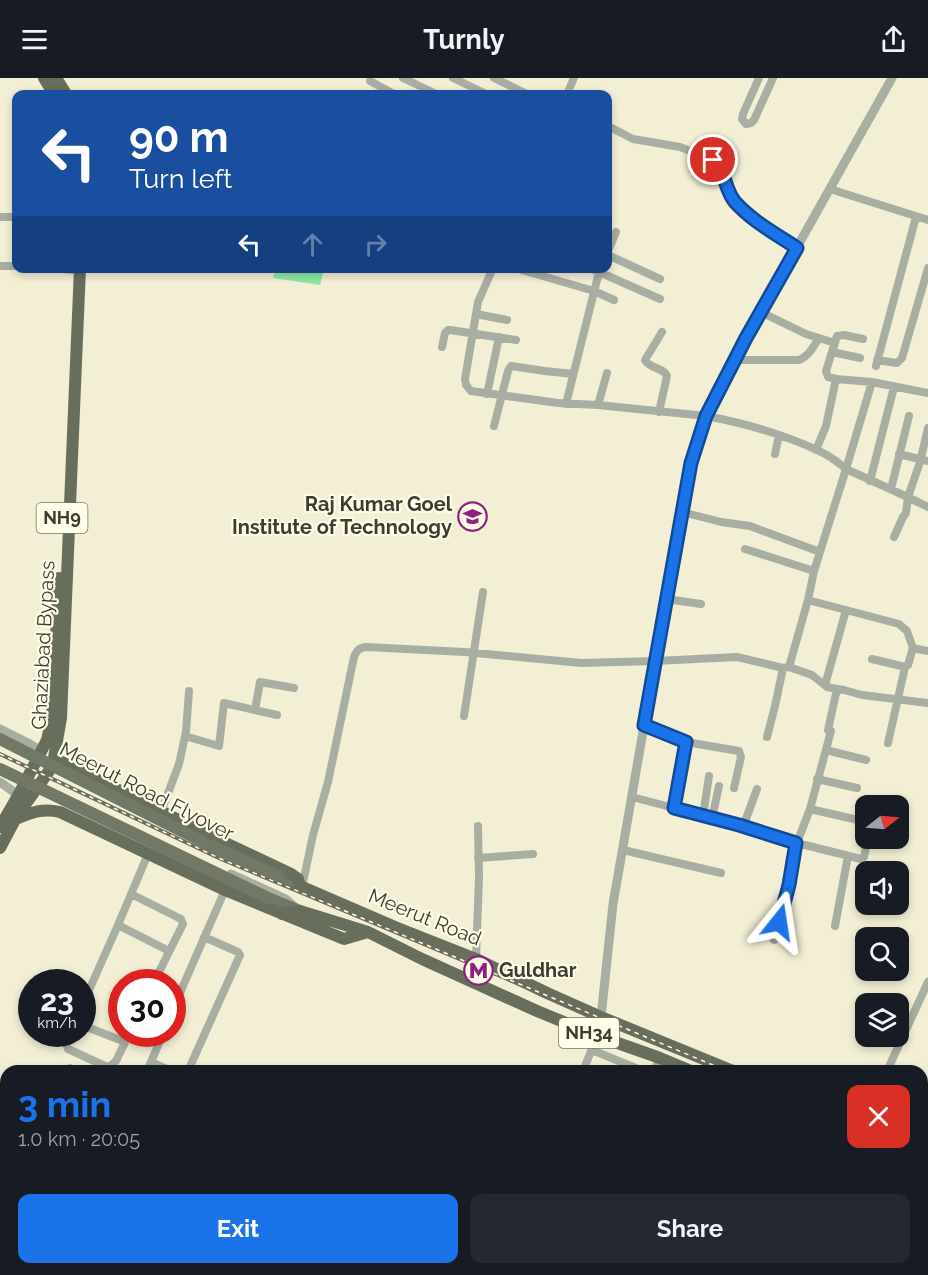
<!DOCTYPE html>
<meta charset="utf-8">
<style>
body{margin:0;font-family:Raleway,sans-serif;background:#242831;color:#f1f3f6;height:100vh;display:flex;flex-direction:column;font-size:22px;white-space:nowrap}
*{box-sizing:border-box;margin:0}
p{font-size:20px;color:#9ea1a6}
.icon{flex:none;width:33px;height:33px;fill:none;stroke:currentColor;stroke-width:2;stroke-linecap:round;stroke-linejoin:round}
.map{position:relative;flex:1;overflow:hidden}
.side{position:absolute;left:0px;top:987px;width:928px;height:210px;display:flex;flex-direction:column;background:#171b24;border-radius:18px 18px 0 0;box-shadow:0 3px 9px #0003}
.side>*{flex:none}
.top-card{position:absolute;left:12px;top:12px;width:600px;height:183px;border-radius:12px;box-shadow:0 3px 9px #0003;background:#1a4fa0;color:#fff;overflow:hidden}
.needle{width:39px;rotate:73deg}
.fabs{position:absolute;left:855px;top:717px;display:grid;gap:12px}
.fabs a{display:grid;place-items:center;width:54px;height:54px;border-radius:12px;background:#171b24;box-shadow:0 3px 9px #0003;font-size:30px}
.speed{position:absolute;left:18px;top:891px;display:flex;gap:12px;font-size:30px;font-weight:700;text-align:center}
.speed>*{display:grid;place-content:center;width:78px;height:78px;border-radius:50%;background:#171b24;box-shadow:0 3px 9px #0003;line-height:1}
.speed small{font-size:15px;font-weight:400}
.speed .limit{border:9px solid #d22;background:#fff;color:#111}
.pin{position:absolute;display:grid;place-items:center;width:51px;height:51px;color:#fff;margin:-26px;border:3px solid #fff;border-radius:50%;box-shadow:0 2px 6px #0007}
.me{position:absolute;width:66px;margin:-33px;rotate:15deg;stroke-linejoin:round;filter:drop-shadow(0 0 4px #0008)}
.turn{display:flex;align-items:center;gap:21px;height:126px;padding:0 18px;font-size:27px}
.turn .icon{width:78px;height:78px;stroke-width:2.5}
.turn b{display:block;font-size:42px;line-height:51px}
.lanes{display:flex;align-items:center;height:57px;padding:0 18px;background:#0003;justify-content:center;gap:30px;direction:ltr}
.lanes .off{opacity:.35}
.round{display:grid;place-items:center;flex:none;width:63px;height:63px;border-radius:12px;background:#242831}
.summary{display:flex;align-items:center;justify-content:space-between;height:102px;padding:0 18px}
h1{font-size:36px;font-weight:700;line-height:45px;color:#1a73e8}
.button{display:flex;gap:12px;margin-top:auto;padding:12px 18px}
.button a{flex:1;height:69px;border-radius:12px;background:#1a73e8;color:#fff;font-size:24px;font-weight:700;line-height:69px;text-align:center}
.button a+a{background:#242831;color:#f1f3f6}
header{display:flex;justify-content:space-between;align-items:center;height:78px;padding:0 18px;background:#171b24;font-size:27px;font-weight:700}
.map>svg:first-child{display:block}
.water{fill:#8fe8a4}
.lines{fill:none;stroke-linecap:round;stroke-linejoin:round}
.minor{stroke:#a9aea3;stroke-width:8}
.tertiary{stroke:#a9aea3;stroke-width:9}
.primary{stroke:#717866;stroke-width:12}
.trunk{stroke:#676e5b;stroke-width:12}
.rail-casing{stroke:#6e6c5d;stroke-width:4}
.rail{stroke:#fffce7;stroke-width:1.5;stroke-dasharray:4.5;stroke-linecap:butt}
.primary-bridge{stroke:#717866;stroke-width:12}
.route-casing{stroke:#114b97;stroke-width:15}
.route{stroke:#1a73e8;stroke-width:10}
.labels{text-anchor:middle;stroke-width:4.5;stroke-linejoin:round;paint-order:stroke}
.shield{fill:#fffce7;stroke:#777668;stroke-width:1.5}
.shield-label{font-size:18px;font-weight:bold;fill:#3d3c31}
.poi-label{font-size:20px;font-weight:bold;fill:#3d3c31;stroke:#fffce7;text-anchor:end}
.street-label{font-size:20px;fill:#3d3c31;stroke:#fffce7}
</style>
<header><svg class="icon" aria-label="menu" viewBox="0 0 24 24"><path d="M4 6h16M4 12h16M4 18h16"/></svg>Turnly<svg class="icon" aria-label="share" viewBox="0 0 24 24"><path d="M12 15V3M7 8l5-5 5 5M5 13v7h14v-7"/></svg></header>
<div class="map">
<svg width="928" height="1197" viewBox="0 0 928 1197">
<rect width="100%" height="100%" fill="#f2efd5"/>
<!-- water -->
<path class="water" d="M276 191V190L324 191 320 207 273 200Z"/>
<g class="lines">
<!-- minor -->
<path class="minor" d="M403 0 436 16
M453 0 486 16
M494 0 527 16
M759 0 743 36 742 41 746 46 751 45 754 42 773 0
M370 3 394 16
M567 16 574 0
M608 48 633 61 680 69 713 82 720 89 726 107 735 124 764 148 797 170
M830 111 928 142
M0 139H16
M608 173 616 154
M608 177 660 201
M0 188H16
M53 190 73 192
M493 190 478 224 465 301 466 307 471 313 558 325 598 327 706 338C744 345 782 356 817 372 823 375 828 377 833 381 838 384 843 389 848 392 875 404 902 416 928 429
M515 190 594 213 614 222
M590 190 660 221
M761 234 806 256 835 265
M476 236 507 242
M863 261 844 257 837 258 826 293 828 299 836 301 872 304 928 315
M442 269 445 255 448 252H450L516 262
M832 274 860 280
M735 282H799C809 278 813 269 819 260
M877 282 897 285 902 280 928 190
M876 288 916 139
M487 316 499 259
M566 326 600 190
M598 327 607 295
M659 334 667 298C663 289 650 291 645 282L662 254
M494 348 508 293 511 288 545 293 573 296
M816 372 826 348 836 301
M775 376 779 357
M899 376 928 383
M870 403 894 309
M891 411 909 338
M682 434 721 444 750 448 820 474
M894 459 903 439 906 435 908 419 920 384 928 350
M745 471 814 493
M666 521 701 526
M808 522 899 546 907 553 913 570
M872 581 905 589 908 587 913 570 928 573
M789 589 812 597 827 609 832 610 844 612 862 617 928 625
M825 607 846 532
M255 632 260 604 294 610
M464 638 483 514
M644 647 686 664 739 673 741 679 734 710
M828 652 837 611
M185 658 219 668 224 625 277 637
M767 659 775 628 783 590
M888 665 905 589
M826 672 866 682
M817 701 857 710
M632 719 739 747 797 765 861 781 864 779 868 760
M674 730 686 664
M810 731 858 742
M161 734 179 686 186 654 189 613
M703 738 709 698
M712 740 719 708
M743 749 757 711
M623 772 721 795
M478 780 533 776
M302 809 313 757 328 704 354 579C357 572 359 570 366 569L465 574 581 585 655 583 737 579 783 590 789 589 808 522 814 493 846 391 872 304
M131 816 181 841 183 846 154 904
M118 847 169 873
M835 848 848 778
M774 862 789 807 797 765 810 731 831 653
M476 881 479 800 478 748
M82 928 118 847 148 776
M172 933 225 812
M82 947 125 964
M70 956 66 965 68 971 105 988 109 989 116 983 129 956
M592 972 643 993
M151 984 171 993
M65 993 70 990 80 993
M147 993 163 956
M188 993 240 877 238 874 204 859
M583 993 597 958
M654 993 660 980
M887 993 928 904
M922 1115 928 1117
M0 1192 16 1197
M39 1197 41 1191
M494 1197 497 1191
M748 1197 751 1191"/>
<!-- tertiary -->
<path class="tertiary" d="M0 651 30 666 41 673
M0 704 18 717
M231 796 286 821 296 830
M601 939 613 826 672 487 691 385 706 338 746 260 892 0"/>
<!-- primary -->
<path class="primary" d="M278 798 300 808
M268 820 300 833"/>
<!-- trunk -->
<path class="trunk" d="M44 0 54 16
M56 0 66 16
M54 680 215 760 291 796 298 801 300 808 395 849 476 881 547 915 601 939 733 993
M16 741C32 734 43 730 60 734L225 812 344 861 368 854
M0 749 19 716 47 662 52 640 59 500
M0 770 17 738 49 693 54 680 61 640 80 190
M282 836 300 833 368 854 422 881 537 933 595 957 660 980 691 993
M922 1076 928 1078
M922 1091 928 1094"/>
<defs>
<path id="rail" d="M0 676 221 781 727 993
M922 1083 928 1085
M0 1158 6 1161
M89 1191 104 1197"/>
</defs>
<!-- rail casing -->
<use href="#rail" class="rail-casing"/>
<!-- rail -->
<use href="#rail" class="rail"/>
<!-- primary-bridge -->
<path class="primary-bridge" d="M0 661 209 767 278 798
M0 691 268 820"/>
</g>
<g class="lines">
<defs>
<path id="route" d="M713 82C726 92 724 111 735 124 752 143 776 156 797 170L746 260 706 338 691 385 644 647 686 664 674 730 739 747 796 765 789 807 779 844"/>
</defs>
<!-- route casing -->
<use href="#route" class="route-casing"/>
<!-- route -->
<use href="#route" class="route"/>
</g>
<!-- icons -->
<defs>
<symbol id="university-ring" viewBox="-11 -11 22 22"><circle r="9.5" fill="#fffce7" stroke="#911f7f" stroke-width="1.5"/><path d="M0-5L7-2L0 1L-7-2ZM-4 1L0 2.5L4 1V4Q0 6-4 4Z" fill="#911f7f"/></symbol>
<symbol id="metro-ring" viewBox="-11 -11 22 22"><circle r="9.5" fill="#fffce7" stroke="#911f7f" stroke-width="1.5"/><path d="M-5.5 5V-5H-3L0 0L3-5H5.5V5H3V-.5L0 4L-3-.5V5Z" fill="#911f7f"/></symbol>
</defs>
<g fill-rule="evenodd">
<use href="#university-ring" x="456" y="422" width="33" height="33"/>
<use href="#metro-ring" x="462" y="876" width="33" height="33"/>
</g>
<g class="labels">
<!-- shield labels -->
<g class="shield">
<rect x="36.5" y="425" width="51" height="30" rx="4.5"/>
<rect x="559" y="940" width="60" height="30" rx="4.5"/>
</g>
<g class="shield-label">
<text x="62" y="446">NH9</text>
<text x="589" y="961">NH34</text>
</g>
<!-- poi labels -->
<g class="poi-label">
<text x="452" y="433">Raj Kumar Goel<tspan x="452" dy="23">Institute of Technology</tspan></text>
<text x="499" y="899" text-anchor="start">Guldhar</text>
</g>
<!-- street labels -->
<g class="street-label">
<text transform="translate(43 567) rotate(-87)" y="7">Ghaziabad Bypass</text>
<text transform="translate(147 713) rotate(27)" y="7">Meerut Road Flyover</text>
<text transform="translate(425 839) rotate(22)" y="7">Meerut Road</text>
</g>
</g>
</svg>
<div class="fabs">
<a><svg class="needle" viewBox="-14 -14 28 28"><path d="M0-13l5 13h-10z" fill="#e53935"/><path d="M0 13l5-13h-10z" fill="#9ea1a6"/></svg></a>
<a><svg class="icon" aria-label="sound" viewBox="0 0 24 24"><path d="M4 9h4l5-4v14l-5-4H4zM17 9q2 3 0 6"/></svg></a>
<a><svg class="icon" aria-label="search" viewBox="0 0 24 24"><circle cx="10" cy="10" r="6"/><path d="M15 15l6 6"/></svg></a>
<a><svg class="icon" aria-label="layers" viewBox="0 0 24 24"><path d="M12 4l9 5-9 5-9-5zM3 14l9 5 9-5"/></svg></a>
</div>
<div class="speed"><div>23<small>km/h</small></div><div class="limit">30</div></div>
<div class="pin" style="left:713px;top:82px;background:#d93025"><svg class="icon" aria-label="arrive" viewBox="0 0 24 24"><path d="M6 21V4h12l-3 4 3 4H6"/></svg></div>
<svg class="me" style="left:779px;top:844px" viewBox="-20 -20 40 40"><path d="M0-17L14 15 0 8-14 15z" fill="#1a73e8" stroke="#fff" stroke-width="4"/></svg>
<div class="top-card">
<div class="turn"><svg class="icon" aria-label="left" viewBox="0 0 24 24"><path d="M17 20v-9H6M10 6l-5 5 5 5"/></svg><div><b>90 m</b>Turn left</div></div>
<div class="lanes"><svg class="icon" aria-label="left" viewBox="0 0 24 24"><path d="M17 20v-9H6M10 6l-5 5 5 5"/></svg><svg class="icon off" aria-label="ahead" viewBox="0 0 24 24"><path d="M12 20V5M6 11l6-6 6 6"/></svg><svg class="icon off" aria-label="right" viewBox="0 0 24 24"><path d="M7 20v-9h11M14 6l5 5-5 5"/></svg></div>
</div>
<section class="side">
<div class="summary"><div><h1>3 min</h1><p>1.0 km · 20:05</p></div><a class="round" style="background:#d93025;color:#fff"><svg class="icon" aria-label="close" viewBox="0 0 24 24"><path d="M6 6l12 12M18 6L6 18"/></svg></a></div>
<div class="button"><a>Exit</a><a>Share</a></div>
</section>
</div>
